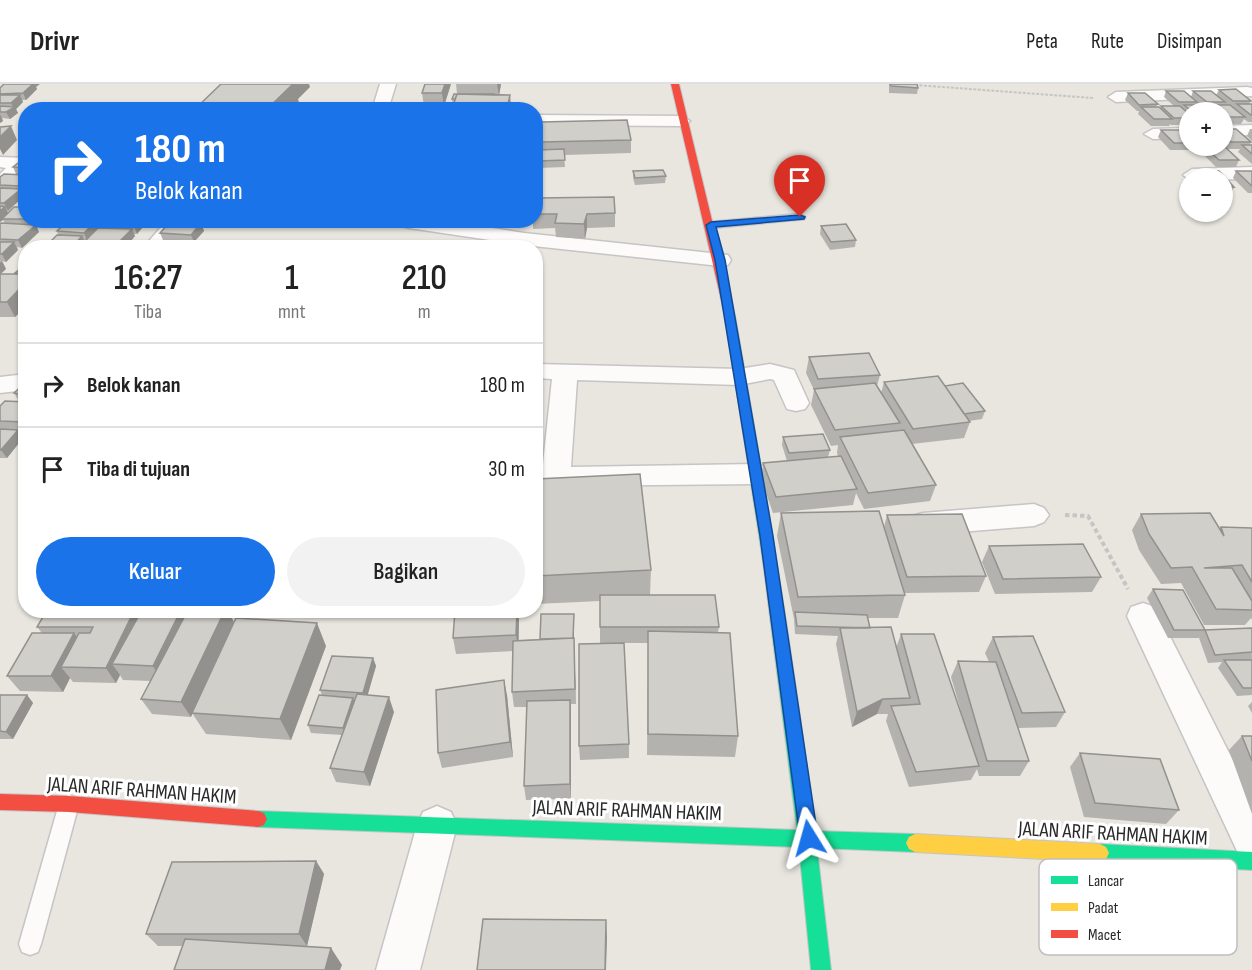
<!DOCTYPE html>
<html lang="id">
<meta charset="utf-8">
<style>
body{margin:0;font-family:"Sofia Sans Condensed",sans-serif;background:#f2f2f2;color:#222;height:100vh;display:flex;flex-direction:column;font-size:22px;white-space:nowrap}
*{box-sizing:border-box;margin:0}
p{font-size:20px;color:#767676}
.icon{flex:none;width:33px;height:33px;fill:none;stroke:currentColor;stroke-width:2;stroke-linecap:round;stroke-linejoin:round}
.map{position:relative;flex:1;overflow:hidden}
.details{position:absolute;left:18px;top:156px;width:525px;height:378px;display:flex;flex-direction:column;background:#fff;border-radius:24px;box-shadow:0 2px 4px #0004}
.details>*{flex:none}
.top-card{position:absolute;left:18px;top:18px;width:525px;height:126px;border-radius:24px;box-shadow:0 2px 4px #0004;background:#1a73e8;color:#fff;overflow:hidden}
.controls{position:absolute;left:1179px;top:18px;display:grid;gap:12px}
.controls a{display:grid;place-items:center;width:54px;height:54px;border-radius:50%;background:#fff;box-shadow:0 2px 4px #0004;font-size:30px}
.pin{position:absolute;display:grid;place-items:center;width:51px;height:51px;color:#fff;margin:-62px -26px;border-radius:50% 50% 50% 0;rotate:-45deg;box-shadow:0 0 6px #0007}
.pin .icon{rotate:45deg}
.me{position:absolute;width:66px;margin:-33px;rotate:352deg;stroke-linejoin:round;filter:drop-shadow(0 0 4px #0008)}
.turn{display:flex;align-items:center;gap:21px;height:126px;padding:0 18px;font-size:27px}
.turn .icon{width:78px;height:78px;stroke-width:2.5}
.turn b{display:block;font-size:42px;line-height:51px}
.eta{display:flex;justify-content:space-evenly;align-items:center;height:102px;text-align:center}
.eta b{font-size:36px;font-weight:600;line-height:42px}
.cta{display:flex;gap:12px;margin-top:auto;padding:12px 18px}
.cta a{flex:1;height:69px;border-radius:36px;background:#1a73e8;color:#fff;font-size:24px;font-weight:600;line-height:69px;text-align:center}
.cta a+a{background:#f2f2f2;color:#222}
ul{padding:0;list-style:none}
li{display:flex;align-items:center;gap:18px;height:84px;padding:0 18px;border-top:2px solid #e0e0e0}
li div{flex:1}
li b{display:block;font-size:22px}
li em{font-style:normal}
header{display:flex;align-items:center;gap:36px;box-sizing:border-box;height:84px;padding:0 30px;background:#fff;border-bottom:2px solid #e0e0e0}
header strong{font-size:28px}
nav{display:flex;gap:33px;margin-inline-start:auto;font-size:21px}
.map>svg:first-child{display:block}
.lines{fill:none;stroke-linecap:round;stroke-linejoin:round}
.lane-casing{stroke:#c6c4c5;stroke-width:3}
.street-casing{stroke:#c6c4c5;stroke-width:3}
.fast-casing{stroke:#c6c4c5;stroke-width:2}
.slow-casing{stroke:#c6c4c5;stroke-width:2}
.jam-casing{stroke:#c6c4c5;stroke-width:2}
.path-far1{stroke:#c6c5c4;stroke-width:2;stroke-dasharray:3 1.5;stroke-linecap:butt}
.path{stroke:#c6c5c4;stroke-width:4;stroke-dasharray:4.5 3;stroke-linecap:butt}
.lane{fill:#fcfbfa;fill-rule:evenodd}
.street{fill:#fcfbfa;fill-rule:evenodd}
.fast{fill:#16e098;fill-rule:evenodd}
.slow{fill:#ffcf43;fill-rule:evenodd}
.jam{fill:#f24e42;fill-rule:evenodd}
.wall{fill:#b3b2ae}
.shaded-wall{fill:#92918d}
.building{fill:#d0cfca;stroke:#92918d;stroke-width:1.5}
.route{fill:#1a73e8;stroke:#114b97;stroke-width:1.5}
.labels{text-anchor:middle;stroke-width:6;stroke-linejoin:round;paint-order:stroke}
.near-street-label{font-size:21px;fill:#292929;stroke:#fff}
.key{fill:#fff;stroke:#bfbfbf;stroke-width:1.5}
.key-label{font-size:16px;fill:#292929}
</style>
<header>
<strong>Drivr</strong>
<nav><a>Peta</a><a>Rute</a><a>Disimpan</a></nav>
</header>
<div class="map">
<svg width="1252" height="886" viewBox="0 0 1252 886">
<rect width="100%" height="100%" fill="#e8e6df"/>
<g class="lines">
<defs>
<path id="lane" d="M800 130 805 133 804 135 711 144 706 141 711 138Z
M69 711 76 714 79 720 41 860 38 868 30 871 22 868 19 860 59 720 62 714Z"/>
<path id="street" d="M380 0H396L388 26H372Z
M1247 3 1252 4V12L1116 18 1108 13 1116 8Z
M536 31 682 32 690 37 682 42 536 41Z
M1252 41V51L1222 52V42Z
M1190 44V54L1153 55 1144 50 1153 45Z
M0 73 26 74V86L7 104 0 106V90L6 84 0 83Z
M1252 83V95L1190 96 1183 91 1192 85Z
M167 136H188L165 164H143Z
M400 136H440L524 149 720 170 728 171 731 176 728 181 720 182 524 161 409 144 402 142Z
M536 280 739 285 770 280 794 286 809 319 805 325 796 327 787 325 774 296 770 295 739 301 577 296 571 383 756 380 766 383 770 390 766 397 756 400 556 402 536 397V379L543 380 552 295 536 294Z
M26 290V306L0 309V293Z
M1034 420 1044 424 1049 431 1044 438 1034 442 923 451 912 448 908 440 912 432 923 429Z
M1143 519 1155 523 1252 714V774L1238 769 1127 532 1131 523Z
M437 722 451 728 457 741 420 886H376L417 741 423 728Z"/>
<path id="fast" d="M730 229 735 232C765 403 794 574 815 747L915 750 921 753 924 759 921 765 915 768 817 764 831 886H811L799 763 258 743 252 741 249 735 252 729 258 727 797 746 763 477 725 232Z
M1100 760 1252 768V786L1100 778 1094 775 1091 769 1094 763Z"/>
<path id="slow" d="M915 750 1100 760 1106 763 1109 769 1106 775 1100 778 915 768 909 765 906 759 909 753Z"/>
<path id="jam" d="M671 0H679L735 232 734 234H726L725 232Z
M0 710 69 712 258 727 264 729 267 735 264 741 258 743 69 728 0 726Z"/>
</defs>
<!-- lane casing -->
<use href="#lane" class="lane-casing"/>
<!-- street casing -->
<use href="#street" class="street-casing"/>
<!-- fast casing -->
<use href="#fast" class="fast-casing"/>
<!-- slow casing -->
<use href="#slow" class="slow-casing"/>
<!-- jam casing -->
<use href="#jam" class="jam-casing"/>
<!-- path-far1 -->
<path class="path-far1" d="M915 1 1093 14"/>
<!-- path -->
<path class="path" d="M1065 431 1088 432 1128 505"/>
<!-- lane -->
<use href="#lane" class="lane"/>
<!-- street -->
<use href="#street" class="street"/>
<!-- fast -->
<use href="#fast" class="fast"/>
<!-- slow -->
<use href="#slow" class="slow"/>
<!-- jam -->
<use href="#jam" class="jam"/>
</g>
<!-- wall -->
<path class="wall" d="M451 0 444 22H424L422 9Z
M456 0H501L499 11H510L511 26H455L454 22H453L452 15 457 10Z
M889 0H917L918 4 917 10 889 9Z
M36 3 37 5 26 16H22L23 18 16 25 18 29 10 35 2 34 3 37 0 39V4Z
M1219 6 1251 17 1249 20H1252V38H1248L1244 35 1241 40H1223L1222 28H1190V41H1171L1170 40 1169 42H1151L1138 30 1139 27H1137L1125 16 1128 9 1158 20 1156 23 1160 24 1161 22H1174L1164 13 1166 7 1191 13 1193 7 1216 11Z
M541 38 631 56V69L564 71 565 83 538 84V66H542Z
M1222 45 1251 58 1250 61H1252V80L1238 68 1240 65H1228L1224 62V63L1239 76 1236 83H1216L1202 69 1203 66 1198 62H1222Z
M1250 45H1252V57L1247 52Z
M1161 46 1190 56V62H1192L1190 66H1170L1158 53Z
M26 73V107L22 109 24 112 7 127 8 129 22 123 20 118 26 113V136H49L43 142H36L39 148 22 164 17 163 18 166 6 178 2 177 6 185 1 190H15L26 180V233H24L21 227 15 233H0V140L5 139 3 136 0 138V93L16 90 13 83Z
M633 87 666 92 665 99 635 101 633 94Z
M1198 87H1219L1234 103 1231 110H1222V94H1195Z
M1236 87H1252V109H1248L1233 94Z
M536 114 615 129V143L587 144 585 155 556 153 555 144 533 145V136H536Z
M69 136H107L103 137 104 140 100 144H105L104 141 108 136H149L137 150H134L135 152 125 164H83V162L82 164H44L58 151 57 147Z
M175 136H208L202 142 204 147 194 158 163 156 160 149 176 138Z
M821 142 856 156 855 163 830 166 820 150Z
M809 273 880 291 877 302 881 309 884 298 945 302 985 327 982 335 969 337 970 338 964 354 912 360 936 401 930 417 864 425 856 409 853 421 773 429 761 395 763 379 787 377 782 361 783 353 830 366 828 373 838 372 837 369 838 361 831 362 811 321 814 306 806 289Z
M26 298V318L19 317 14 309Z
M26 318V346L0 345V322Z
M0 345 18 346 23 354 7 374H0Z
M536 395 651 486 650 511 719 543 718 548 738 652 735 673 647 671 648 559H600V517L536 520Z
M781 429 884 443 887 431 986 492 979 508 905 509V511L898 534H868L870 544 896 564 901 550 963 634 951 593 958 577 989 578 985 569 993 553 1065 628 1056 643 1018 644 1029 677 1020 692H979L977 685 971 696 909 703 886 637 888 630H877L852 643 836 560 838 552 795 550 794 535 777 452Z
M1141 430 1220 444 1221 443 1252 444V536L1251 534 1245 541H1204L1181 499 1161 500 1139 466 1132 446Z
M989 462 1101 493 1092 508 995 510 982 478Z
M1153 505 1205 546 1199 554H1168L1147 514Z
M185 526 186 529 188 526H228L234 538 326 562 291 656 206 650 192 629 191 633 152 630 141 615 151 597 123 596 120 591 116 599 73 598 70 594 63 608 20 607 7 592 42 549 37 543 134 527 138 533Z
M574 530V556L576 620H571V715L526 716 524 702 527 623H514L512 608 513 567 456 570 453 554 519 535V556L540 555Z
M1252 544V611L1237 612 1218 584 1222 578 1208 579 1199 554 1205 546Z
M373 574 376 582 367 611 394 628 370 702 336 698 330 684 342 651 311 649 308 641 322 611 320 606Z
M0 611H27L33 619 13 655H0Z
M507 611 513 673 442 684 438 669Z
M1252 618V629L1248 622Z
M1242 652H1252V730L1229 666Z
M629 660V674L580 676 579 662Z
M1080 669 1179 726 1166 740 1084 733 1070 683Z
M316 777 324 790 307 862H297L342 881 183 862H158L146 850Z"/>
<!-- shaded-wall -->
<path class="shaded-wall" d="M33 0H40L36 3 37 5 26 16 23 9Z
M284 0H309L310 3 298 15 300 22 297 26H266Z
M445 0H451L444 22 442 9Z
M497 0H501L499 12Z
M20 11 23 18 16 25 18 29 10 35 6 28 13 23 11 19Z
M510 11 511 24V26H508V20Z
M0 30 3 37 0 39Z
M11 42 17 56 3 71 0 65V53Z
M26 97V107L23 109 20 102Z
M21 105 24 112 8 127 4 119Z
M5 123 9 130 2 135 3 136 0 138V127Z
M587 130V144L585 155 584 140Z
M40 136H49L43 142Z
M97 136H103L104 140 87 156 84 149Z
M140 136H149L137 150 134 142Z
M199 136H208L202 142 204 147 194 158 191 151 200 141Z
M36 141 39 148 22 164 18 156Z
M132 145 135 152 125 164H117L116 161Z
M82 152 86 160H82L83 162 82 164H71Z
M14 158 18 166 6 178 2 170Z
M2 177 6 185 0 190V179Z
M26 198V222L20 225 21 227 15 233 7 218Z
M18 346 23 354 7 374 1 366Z
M181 526H185L192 539 162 598 153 582Z
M225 526H228L234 539 191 633 181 618Z
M517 526H518L519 535 518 566 516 551Z
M134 527 143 542 112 580 120 591 116 599 106 584Z
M574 530V556L576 620 573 558Z
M317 539 326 562 291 656 280 635Z
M74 549 85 564 61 583 70 594 63 608 51 592Z
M373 574 376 582 366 617 363 609Z
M504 596 507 611 513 673 510 658Z
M27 611 33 619 13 655 6 648Z
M389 613 394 628 370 702 364 688Z
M353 614 356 621 346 652 343 644Z
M883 615 877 630 852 643 857 628Z
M570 616 571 631V715L570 700Z
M316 777 324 790 307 862 299 850Z
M606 836 607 854 606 886H605Z
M331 864 342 881 340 886H325Z"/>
<!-- building -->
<path class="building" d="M4 0H33L23 9 0 10V4Z
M221 0H293L266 26H194Z
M425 0H445L442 9H422Z
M890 0H917L918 4 891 2Z
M1236 5 1251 17H1233L1219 6Z
M1166 7H1184L1197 18H1179Z
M1193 7H1211L1225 18H1207Z
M1128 9H1145L1158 20 1139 21Z
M454 10H494V11L457 10 455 15H452Z
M457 10 510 11 508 20 454 19Z
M0 11H20L11 19H0Z
M1237 20H1252V31H1251Z
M1184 21H1202L1211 28H1193Z
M1212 21H1230L1245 33H1226L1222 30V28H1221Z
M0 22 15 23 6 28H0Z
M1161 22H1180L1190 31V34H1174Z
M1141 23H1159L1172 35H1154Z
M627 36 631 56 541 58V38Z
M11 42 0 53V43Z
M1222 45H1236L1251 58H1231L1222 50Z
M1161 46H1180L1190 56V59H1174Z
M1242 61H1252V70Z
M1205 63H1225L1239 76H1219Z
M564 65 565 76 538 77V66Z
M26 73V84L13 83Z
M663 86 666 92 635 94 633 87Z
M1198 87H1219L1234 103 1222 102V94H1205Z
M1236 87H1252V102Z
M4 90 26 91V97L20 102 0 101V93Z
M0 104 21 105 4 119H0Z
M26 113V118H20Z
M614 113 615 129 587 130 584 140 555 139 557 130H536V114Z
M0 122 5 123 0 127Z
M14 123H26V135H2Z
M69 136H97L84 149 57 147Z
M108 136H140L134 142 104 141Z
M170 138 201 139 191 151 160 149Z
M1 139 36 141 18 156 0 155V140Z
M846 140 856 156 831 158 821 142Z
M98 144 132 145 116 161 82 160Z
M57 151 82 152 71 164H44Z
M154 157 189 160 185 164H148Z
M0 158H14L2 170H0Z
M26 180V190L15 189Z
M0 190H26V198L7 218H0Z
M26 219V225H20Z
M869 269 880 291 818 295 809 273Z
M938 292 970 338 913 345 884 298Z
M26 298V311L14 309Z
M875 299 900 339 835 346 814 305Z
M963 299 985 327 964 330 945 302Z
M5 317 26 318 25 338 0 337V322Z
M0 345 18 346 1 366H0Z
M904 346 936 401 868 409 840 353Z
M823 350 830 366 789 369 783 353Z
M841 372 857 405 776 413 763 379Z
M640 390 651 486 536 492V395Z
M879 427 905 511 798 513 781 429Z
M1210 429 1224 452 1221 443 1252 444V498L1242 481 1204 484H1232L1252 517V526L1216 525 1192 483 1171 484 1149 450 1141 430Z
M962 430 986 492 907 493 887 431Z
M1083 460 1101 493 1003 495 989 462Z
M1153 505 1183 506 1205 546H1174Z
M600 511H715L719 543H600Z
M47 526H119L134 527 106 584 61 583 79 549H90L93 543H37Z
M142 526H181L153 582 112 580Z
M188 526H225L181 618 141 615Z
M455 526H517L516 551 453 554Z
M795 528 867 531 870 544 797 542Z
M541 530H574L573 554 540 555Z
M236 534 317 539 280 635 192 629Z
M891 543 910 614 883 615 857 628 840 544Z
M1252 544V568L1215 571 1205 546Z
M648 547 730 549 738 652 648 650Z
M32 549H74L51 592H7Z
M901 550H934L979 682 916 688 891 622 920 620Z
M1033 552 1065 628 1022 629 993 553Z
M574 554 575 605 512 608 513 557Z
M624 559 629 660 579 662V560Z
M332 572 373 574 363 609 320 606Z
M1224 576H1252V604H1243Z
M958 577 996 578 1029 677H987Z
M504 596 510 658 438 669 436 606Z
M357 610 389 613 364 688 330 684Z
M0 611H27L6 648 0 647Z
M319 611 353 614 343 644 308 641Z
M570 616V700L524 702 527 617Z
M1242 652H1252V677Z
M1080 669 1160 675 1179 726 1095 719Z
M316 777 299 850H146L172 778Z
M483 835 606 836 605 886H477Z
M185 855 331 864 325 886H174Z"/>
<!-- route -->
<path class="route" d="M800 131 805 133 804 135 716 143 725 176 773 452 818 754 815 760 809 763 803 760 800 754 760 452 715 176 706 141 711 138Z"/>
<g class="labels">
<!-- near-street labels -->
<g class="near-street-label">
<text transform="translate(142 706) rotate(4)" y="7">JALAN ARIF RAHMAN HAKIM</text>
<text transform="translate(627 726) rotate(2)" y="7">JALAN ARIF RAHMAN HAKIM</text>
<text transform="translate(1113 749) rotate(3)" y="7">JALAN ARIF RAHMAN HAKIM</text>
</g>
</g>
<!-- legend -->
<rect x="1039" y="775" width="198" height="96" rx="9" class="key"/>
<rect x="1051" y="792" width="27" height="8" fill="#16e098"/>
<rect x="1051" y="819" width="27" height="8" fill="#ffcf43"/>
<rect x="1051" y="846" width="27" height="8" fill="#f24e42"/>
<g class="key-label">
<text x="1088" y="802">Lancar</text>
<text x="1088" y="829">Padat</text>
<text x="1088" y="856">Macet</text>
</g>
</svg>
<div class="controls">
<a>+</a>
<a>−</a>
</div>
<div class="pin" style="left:800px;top:133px;background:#d93025"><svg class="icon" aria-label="arrive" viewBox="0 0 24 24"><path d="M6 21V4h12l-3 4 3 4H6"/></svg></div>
<svg class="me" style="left:809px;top:754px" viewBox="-20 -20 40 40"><path d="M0-17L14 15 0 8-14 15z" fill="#1a73e8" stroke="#fff" stroke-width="4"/></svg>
<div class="top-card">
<div class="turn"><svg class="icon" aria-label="right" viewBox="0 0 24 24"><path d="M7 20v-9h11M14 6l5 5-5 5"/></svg><div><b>180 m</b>Belok kanan</div></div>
</div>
<section class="details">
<div class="eta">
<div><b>16:27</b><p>Tiba</p></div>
<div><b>1</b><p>mnt</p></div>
<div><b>210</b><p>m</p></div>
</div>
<ul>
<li><svg class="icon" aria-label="right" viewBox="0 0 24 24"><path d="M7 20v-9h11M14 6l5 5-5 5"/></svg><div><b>Belok kanan</b></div><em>180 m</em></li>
<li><svg class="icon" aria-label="arrive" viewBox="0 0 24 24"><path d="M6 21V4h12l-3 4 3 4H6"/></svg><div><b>Tiba di tujuan</b></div><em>30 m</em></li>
</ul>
<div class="cta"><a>Keluar</a><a>Bagikan</a></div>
</section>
</div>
